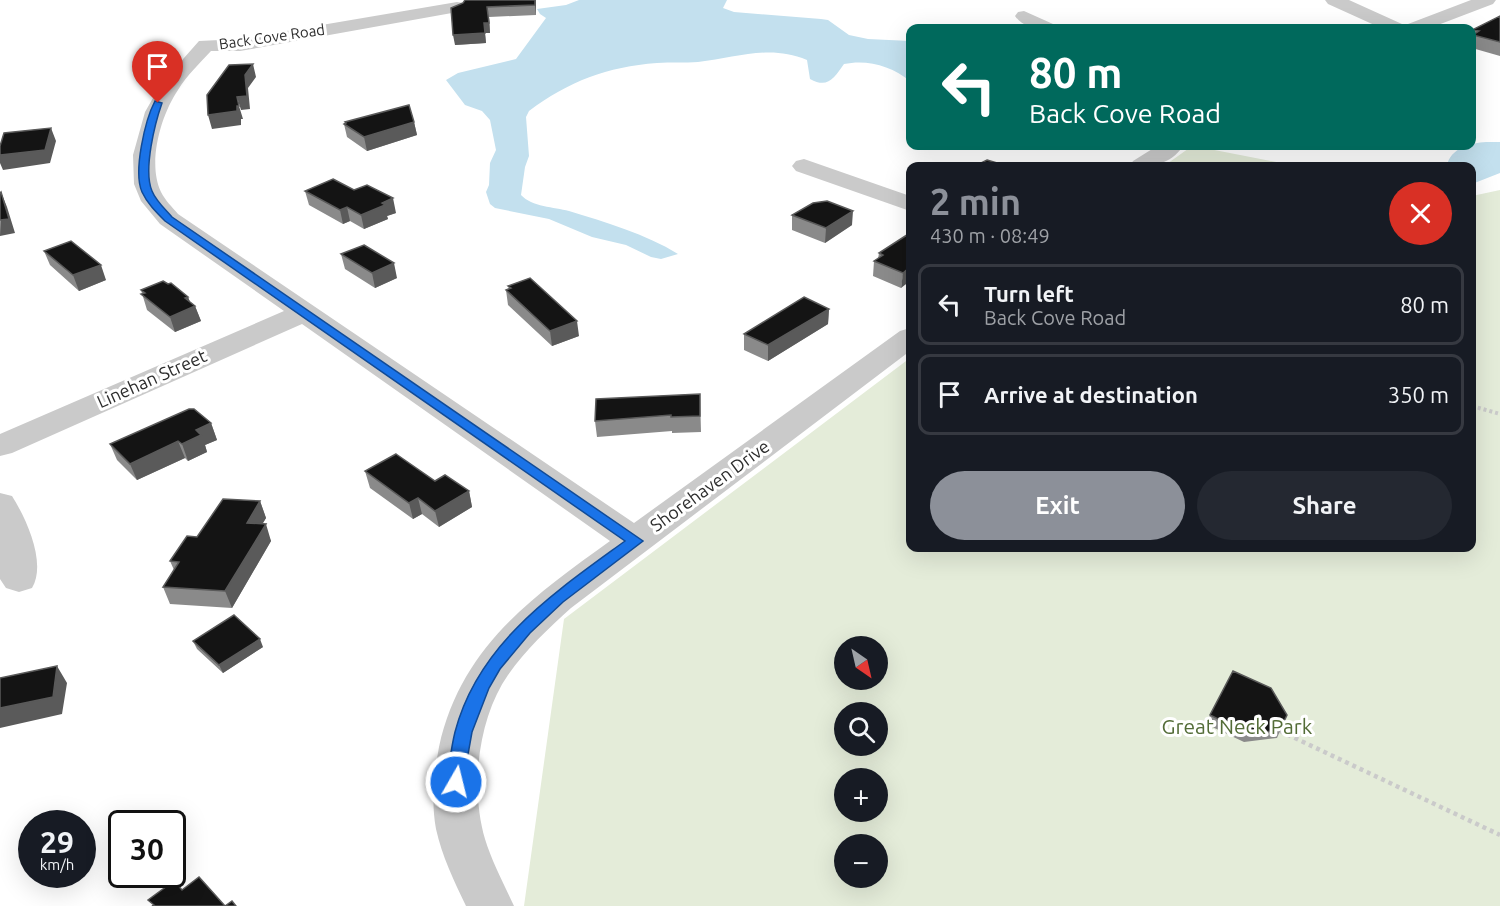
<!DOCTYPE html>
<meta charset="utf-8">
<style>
body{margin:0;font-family:Ubuntu,sans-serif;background:#242831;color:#f1f3f6;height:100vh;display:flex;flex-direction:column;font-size:22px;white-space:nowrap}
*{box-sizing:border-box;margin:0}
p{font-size:20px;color:#9ea1a6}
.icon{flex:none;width:33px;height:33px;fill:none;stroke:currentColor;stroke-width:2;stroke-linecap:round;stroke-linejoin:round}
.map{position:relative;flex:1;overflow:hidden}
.details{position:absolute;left:906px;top:162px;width:570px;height:390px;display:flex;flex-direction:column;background:#171b24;border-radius:12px;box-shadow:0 6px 24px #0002}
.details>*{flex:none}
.guide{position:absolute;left:906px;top:24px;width:570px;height:126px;border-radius:12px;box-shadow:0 6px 24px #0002;background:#00695c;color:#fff;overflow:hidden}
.needle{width:39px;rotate:146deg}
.fabs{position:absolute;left:834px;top:636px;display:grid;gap:12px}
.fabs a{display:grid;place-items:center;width:54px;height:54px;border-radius:50%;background:#171b24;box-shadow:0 6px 24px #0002;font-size:30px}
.speed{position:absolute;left:18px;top:810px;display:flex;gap:12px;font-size:30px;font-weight:700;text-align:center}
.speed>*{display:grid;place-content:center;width:78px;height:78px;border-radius:50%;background:#171b24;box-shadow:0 6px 24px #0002;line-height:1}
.speed small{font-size:15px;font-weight:400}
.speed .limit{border:3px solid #111;border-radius:9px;background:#fff;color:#111}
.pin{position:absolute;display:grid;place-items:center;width:51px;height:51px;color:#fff;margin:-62px -26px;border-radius:50% 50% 50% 0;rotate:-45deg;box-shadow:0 0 6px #0007}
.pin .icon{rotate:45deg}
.me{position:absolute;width:66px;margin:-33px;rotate:8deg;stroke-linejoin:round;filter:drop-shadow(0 0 4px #0008)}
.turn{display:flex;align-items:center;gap:21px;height:126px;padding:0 24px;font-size:27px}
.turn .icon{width:78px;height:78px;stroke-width:2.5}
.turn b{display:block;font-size:42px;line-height:51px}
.round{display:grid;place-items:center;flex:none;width:63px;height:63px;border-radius:32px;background:#242831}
.overview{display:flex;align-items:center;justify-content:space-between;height:102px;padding:0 24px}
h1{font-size:36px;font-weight:700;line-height:45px;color:#8c9099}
.cta{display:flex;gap:12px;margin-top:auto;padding:12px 24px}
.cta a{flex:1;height:69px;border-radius:36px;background:#8c9099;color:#fff;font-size:24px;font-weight:700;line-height:69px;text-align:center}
.cta a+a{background:#242831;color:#f1f3f6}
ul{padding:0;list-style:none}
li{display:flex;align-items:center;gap:18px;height:81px;margin:0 12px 9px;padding:0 12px;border:3px solid #363941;border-radius:12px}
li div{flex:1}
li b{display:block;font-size:22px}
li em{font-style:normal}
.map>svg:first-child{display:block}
.green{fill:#e4ecd9;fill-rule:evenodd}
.water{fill:#c3e0ee}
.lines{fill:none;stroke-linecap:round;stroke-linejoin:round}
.path-far1{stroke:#cacaca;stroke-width:4;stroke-dasharray:3 3;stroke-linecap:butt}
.path{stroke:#cacaca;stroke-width:4.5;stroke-dasharray:4 4;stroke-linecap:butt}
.minor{fill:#cacaca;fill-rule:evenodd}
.wall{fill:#8a8a8a}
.shaded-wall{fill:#5a5a5a}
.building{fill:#141414;stroke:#5a5a5a;stroke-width:1.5}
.route{fill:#1a73e8;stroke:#114b97;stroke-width:1.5}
.labels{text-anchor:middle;stroke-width:6;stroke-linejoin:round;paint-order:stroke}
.far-street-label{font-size:15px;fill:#2d2d2d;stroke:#fff}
.street-label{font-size:18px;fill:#2d2d2d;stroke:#fff}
.near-park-label{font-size:21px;fill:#536c37;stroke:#fff}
</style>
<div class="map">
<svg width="1500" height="906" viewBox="0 0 1500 906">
<rect width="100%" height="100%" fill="#fff"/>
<!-- green -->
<path class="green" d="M1192 146H1194L1297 166H1164Z
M1500 190V906H524L564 619 910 358V548H1472V196ZM844 646H878V680H844ZM844 712H878V746H844ZM844 778H878V812H844ZM844 844H878V878H844Z"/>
<!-- water -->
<path class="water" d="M579 0H727L723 8 734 12 821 19 828 20 849 35 868 39 910 41V81C892 66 867 59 844 64 834 78 828 89 810 79L807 60C769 44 737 58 698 62 685 63 671 62 657 63 607 67 569 81 529 111L526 117 529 156 525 167 521 195C532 207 554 207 569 211 605 222 646 234 678 254L661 259 651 257 626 245 592 237 549 219 495 208 490 204 486 192 489 185 490 163 496 150 490 120 482 111 465 105 446 80 458 73 516 59 546 18 540 14 537 9 566 5Z
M1486 142H1500V173L1472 184V166H1447C1450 148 1471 143 1486 142Z"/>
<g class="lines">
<!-- path-far1 -->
<path class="path-far1" d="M1472 406 1500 414"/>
<!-- path -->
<path class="path" d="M1280 731 1500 835"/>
<!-- minor -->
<path class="minor" d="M1325 0H1349L1402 24 1404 28H1381L1328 4Z
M1471 0H1496L1493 4 1430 28H1406L1408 24Z
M457 2 463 3 466 7 463 11 240 51H211C200 63 187 75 178 90 161 115 147 163 161 192 165 200 172 207 178 214L634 523 900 331 910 328V351L571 608C549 628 526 649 508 675 478 718 470 788 485 839 492 862 504 884 514 906H466C454 881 442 856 436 829 431 802 434 774 439 747 461 647 532 597 610 541L302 324 12 453 0 456V434L284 311 160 224 141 201 134 184 133 155 145 112 161 84 199 41 240 39Z
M1024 11 1053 24 1055 28C1041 30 1024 29 1015 16L1018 12Z
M1157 146H1183C1170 166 1151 166 1130 166L1133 161Z
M804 159 910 196V211L796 171 792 166 796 161Z
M0 493 12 496C26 518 47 563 32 588L19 592 6 588 0 579Z"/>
</g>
<!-- wall -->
<path class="wall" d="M536 0V15L489 17 490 33H485L486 43 455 45 463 3Z
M1500 16V56L1472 48V30Z
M345 122H414L417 135 367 151 347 137 344 124 345 123Z
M305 191 396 213 387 216 388 219 364 229 350 221 343 224 309 205Z
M792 215 852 225 825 243 792 230Z
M910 233 901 288 873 276 874 261 878 259 879 253Z
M44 251 106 280 79 291 50 265Z
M341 254 397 278 375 288 345 269Z
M168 284 188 297 190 302 195 306 201 321 175 332 147 310 141 290Z
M508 286 579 336 552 346 508 305 506 290 509 289Z
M829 309 828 324 768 361 744 350V334Z
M700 394 701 432 672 433V431L597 437 595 421Z
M211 423 217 440 205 445 207 452 188 461 185 458 137 480 117 460 110 444Z
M365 471 435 481 469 491 472 507 439 527 422 514 413 519 370 488Z
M260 501 266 518 262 524 271 541 232 608 170 604 163 587 174 570 170 561 197 537Z
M193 641 263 647 223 673 197 649Z
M1210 715H1287L1277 738 1244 742 1206 724Z"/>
<!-- shaded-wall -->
<path class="shaded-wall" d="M535 0H536V15L535 5Z
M489 17 490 33H485L484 23Z
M485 33 486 43 455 45 453 35Z
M253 64 256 77 248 88 250 109 241 110 237 97 245 75Z
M239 106 243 119H241V125L212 129 208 115Z
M414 122 417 135 367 151 364 137Z
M51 128 56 141 50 163 3 170 0 163V155Z
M1 192 7 207 15 233 0 236Z
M393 198 396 213 387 216 388 219 364 229 361 215 382 203Z
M347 207 350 221 343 224 340 210Z
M853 211 852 225 825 243 826 228Z
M394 263 397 278 375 288 372 273Z
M101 265 106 280 79 291 73 275Z
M910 267V281L901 288 903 273Z
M188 297 192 307 195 306 201 321 175 332 170 317 185 298Z
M829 309 828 324 768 361V345Z
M577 321 579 336 552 346 550 331Z
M211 423 217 440 205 445 207 452 188 461 182 444 196 430Z
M178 441 185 458 137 480 130 464Z
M469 491 472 507 439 527 435 511Z
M418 498 422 514 413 519 409 503Z
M260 501 266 518 253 540 247 523Z
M266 524 271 541 232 608 225 591Z
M260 639 263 647 223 673 219 665Z
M57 666 67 683 62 714 0 728V708Z"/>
<!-- building -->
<path class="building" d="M465 0H535V5L487 7 489 23H484L485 33 453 35 451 8 463 3Z
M1500 16V42L1473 35 1479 31 1472 30Z
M253 64 245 75 247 96 237 97 239 106H237V111L208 115 207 95 229 65Z
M409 105 414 122 364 137 344 124 346 123 345 122Z
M51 128 45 150 0 155V146L4 133Z
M987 160 1007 166H975Z
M333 179 354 190 367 185 393 198 382 203 385 205 361 215 347 207 340 210 305 191Z
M1 192 9 219 0 220V193Z
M827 201 853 211 826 228 792 215 813 203Z
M910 233V267L903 273 874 261 883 255 879 253Z
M71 241 101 265 73 275 44 251Z
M364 245 394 263 372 273 341 254Z
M530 278 577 321 550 331 506 290 511 288 508 286Z
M163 281 168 284 171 283 188 297 185 298 195 306 170 317 141 294 145 293 141 290Z
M804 297 829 309 768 345 744 334Z
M700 394V416L671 417V415L595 421 596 399Z
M189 409H194L211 423 196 430 201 435 182 444 178 441 130 464 110 444Z
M396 454 435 481 445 475 469 491 435 511 418 498 409 503 365 471Z
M223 499 260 501 247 523 266 524 225 591 163 587 179 562 170 561 187 536 197 537Z
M234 615 260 639 219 665 193 641Z
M57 666 53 697 0 708V678Z
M1233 671 1271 688 1287 715 1280 730 1248 734 1210 715Z
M199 877 225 906 232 901 236 906H152L154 905 148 900 174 881 182 890Z"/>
<!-- route -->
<path class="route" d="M155 101 162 103C155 123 143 170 152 191 156 201 165 209 172 217L643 541 563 602 530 633 500 669 489 688 472 732 462 788 456 790 450 788 447 782C449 766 451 748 455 732 478 643 555 592 625 541L165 221C156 212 147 203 142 192 133 172 145 120 155 101Z"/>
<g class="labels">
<!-- far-street labels -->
<g class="far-street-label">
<text transform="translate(272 37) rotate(-8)" y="5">Back Cove Road</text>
</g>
<!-- street labels -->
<g class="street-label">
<text transform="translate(152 379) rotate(-24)" y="6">Linehan Street</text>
<text transform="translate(710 486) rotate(-36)" y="6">Shorehaven Drive</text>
</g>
<!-- near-park labels -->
<g class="near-park-label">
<text x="1237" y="734">Great Neck Park</text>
</g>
</g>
</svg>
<div class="fabs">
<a><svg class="needle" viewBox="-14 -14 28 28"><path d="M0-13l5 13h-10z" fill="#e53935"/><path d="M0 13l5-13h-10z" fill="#9ea1a6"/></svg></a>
<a><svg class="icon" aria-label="search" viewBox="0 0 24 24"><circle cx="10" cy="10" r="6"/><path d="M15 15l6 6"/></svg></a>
<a>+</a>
<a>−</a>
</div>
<div class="speed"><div>29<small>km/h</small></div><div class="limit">30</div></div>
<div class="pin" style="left:158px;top:103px;background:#d93025"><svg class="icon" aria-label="arrive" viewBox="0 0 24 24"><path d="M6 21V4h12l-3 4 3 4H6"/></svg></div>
<svg class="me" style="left:456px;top:782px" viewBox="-20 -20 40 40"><circle r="17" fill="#1a73e8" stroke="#fff" stroke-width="3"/><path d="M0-11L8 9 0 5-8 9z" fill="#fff"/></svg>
<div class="guide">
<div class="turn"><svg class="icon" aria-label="left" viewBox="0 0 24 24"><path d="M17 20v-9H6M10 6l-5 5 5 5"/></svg><div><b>80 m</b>Back Cove Road</div></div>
</div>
<section class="details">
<div class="overview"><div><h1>2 min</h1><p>430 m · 08:49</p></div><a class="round" style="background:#d93025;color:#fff"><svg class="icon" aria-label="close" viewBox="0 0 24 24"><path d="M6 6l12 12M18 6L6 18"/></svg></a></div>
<ul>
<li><svg class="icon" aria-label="left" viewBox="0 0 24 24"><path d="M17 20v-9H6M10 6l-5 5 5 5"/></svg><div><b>Turn left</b><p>Back Cove Road</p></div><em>80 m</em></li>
<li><svg class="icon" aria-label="arrive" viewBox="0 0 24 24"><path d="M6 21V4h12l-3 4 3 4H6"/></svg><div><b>Arrive at destination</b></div><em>350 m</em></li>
</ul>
<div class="cta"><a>Exit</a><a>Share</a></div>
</section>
</div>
